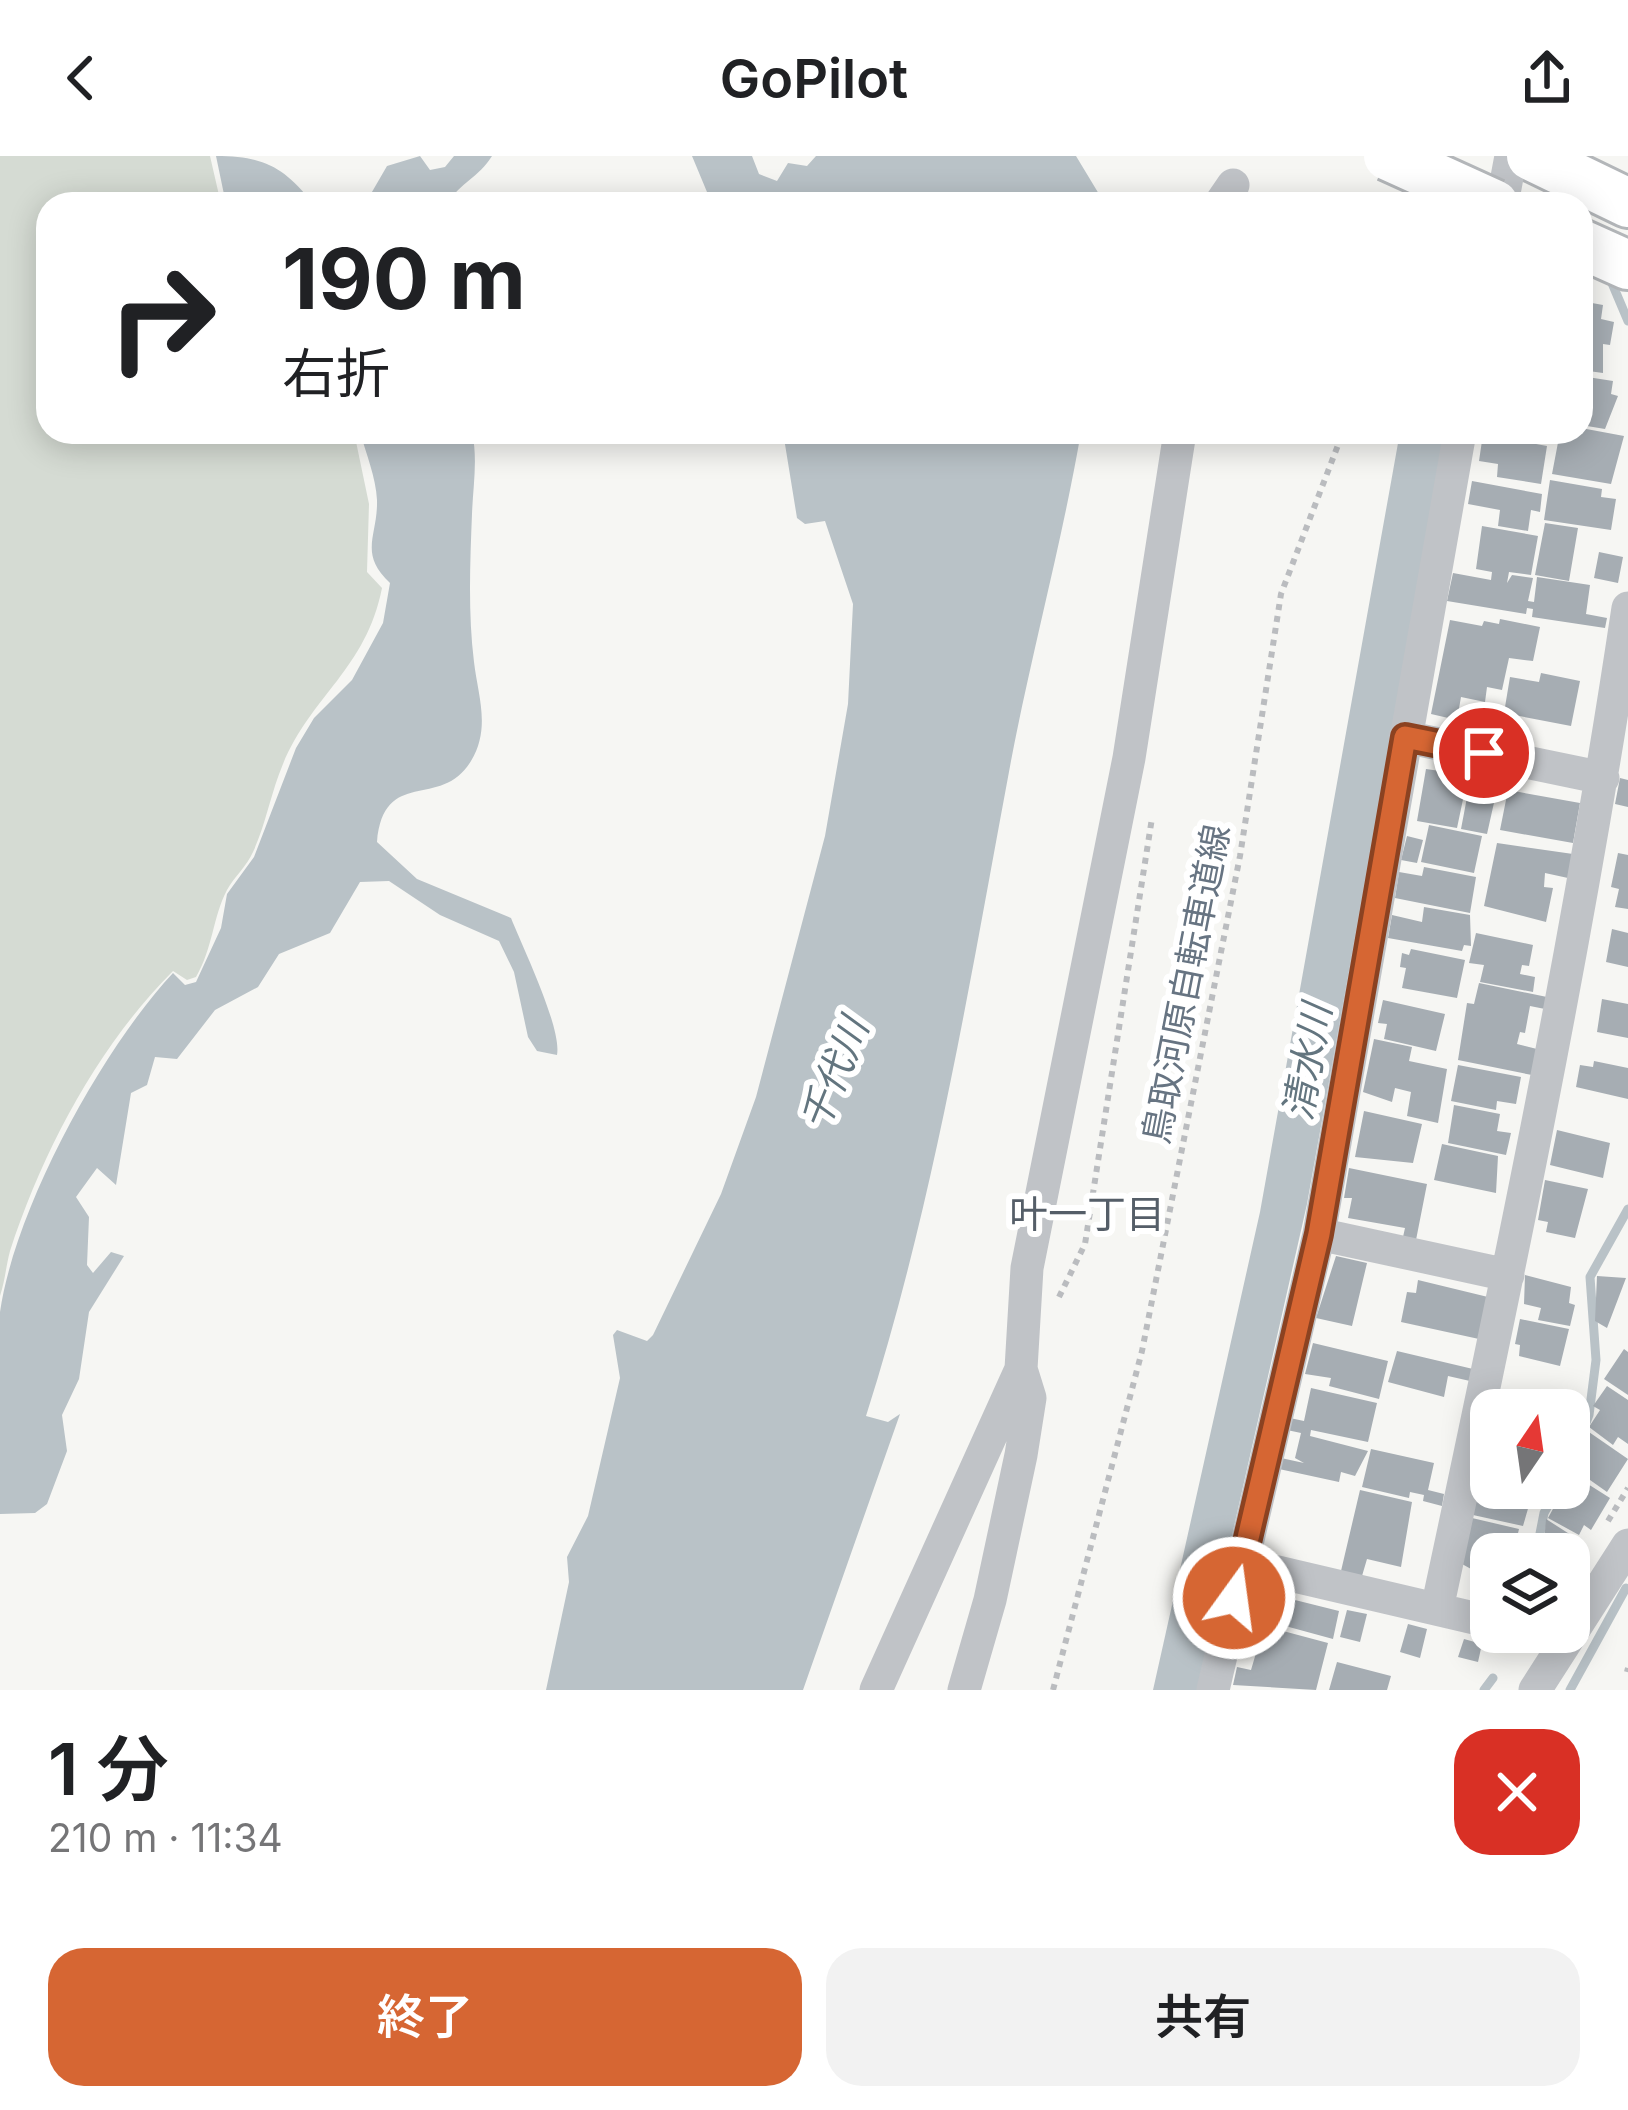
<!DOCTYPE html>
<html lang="ja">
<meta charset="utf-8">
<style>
body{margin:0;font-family:Inter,"Noto Sans JP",sans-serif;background:#f2f2f2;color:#202124;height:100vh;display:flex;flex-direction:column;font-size:45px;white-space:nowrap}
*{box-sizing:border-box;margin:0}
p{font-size:39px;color:#757577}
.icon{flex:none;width:66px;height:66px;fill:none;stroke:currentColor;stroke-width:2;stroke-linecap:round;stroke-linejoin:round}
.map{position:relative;height:1534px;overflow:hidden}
.drawer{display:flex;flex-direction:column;background:#fff;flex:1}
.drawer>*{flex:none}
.banner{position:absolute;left:36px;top:36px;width:1557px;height:252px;border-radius:36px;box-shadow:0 6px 30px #0003;background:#fff;color:#202124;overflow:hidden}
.needle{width:78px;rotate:13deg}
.fabs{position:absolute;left:1470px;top:1233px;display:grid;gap:24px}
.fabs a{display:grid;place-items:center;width:120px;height:120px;border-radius:24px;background:#fff;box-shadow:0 6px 30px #0003;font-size:60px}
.pin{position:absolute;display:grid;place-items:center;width:102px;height:102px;color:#fff;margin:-51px;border:6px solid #fff;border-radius:50%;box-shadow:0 3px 12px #0007}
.me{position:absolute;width:132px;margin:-66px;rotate:14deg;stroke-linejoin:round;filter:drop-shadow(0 0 9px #0008)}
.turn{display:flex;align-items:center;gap:42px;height:252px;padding:0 48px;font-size:54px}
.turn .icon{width:156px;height:156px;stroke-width:2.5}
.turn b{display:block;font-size:84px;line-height:102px}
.round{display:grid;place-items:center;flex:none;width:126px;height:126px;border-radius:36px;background:#f2f2f2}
.headline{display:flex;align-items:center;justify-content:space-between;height:204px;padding:0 48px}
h1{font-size:72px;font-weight:600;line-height:90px}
.cta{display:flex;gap:24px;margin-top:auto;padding:24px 48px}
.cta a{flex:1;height:138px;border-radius:36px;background:#d66633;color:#fff;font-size:48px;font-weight:600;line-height:138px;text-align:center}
.cta a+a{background:#f2f2f2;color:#202124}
header{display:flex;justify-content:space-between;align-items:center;height:156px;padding:0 48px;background:#fff;font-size:54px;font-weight:600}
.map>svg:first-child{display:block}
.green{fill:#d5dbd3}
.water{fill:#b9c2c7}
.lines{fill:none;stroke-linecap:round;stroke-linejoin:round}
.stream{stroke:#b9c2c7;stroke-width:9}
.building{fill:#a6adb3}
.highway-casing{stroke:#b3b6b9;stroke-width:54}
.path{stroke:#babcbf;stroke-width:6;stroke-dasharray:6 6;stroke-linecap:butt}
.minor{stroke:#c0c3c7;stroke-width:33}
.highway{stroke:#fff;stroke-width:48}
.highway-bridge-casing{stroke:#b3b6b9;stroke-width:54;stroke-linecap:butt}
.highway-bridge{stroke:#fff;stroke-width:48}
.route-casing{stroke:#8b4221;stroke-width:30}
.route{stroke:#d66633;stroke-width:21}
.labels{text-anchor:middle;stroke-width:12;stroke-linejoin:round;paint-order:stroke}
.street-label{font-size:36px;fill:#677482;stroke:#fff}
.water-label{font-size:39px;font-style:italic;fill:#63757f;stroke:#fff}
.neighbourhood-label{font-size:39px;fill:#555e68;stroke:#fff}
</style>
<header><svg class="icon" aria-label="back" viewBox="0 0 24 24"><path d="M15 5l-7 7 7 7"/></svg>GoPilot<svg class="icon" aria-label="share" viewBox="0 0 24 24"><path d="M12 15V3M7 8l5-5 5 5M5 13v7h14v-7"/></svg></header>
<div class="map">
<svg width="1628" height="1534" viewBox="0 0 1628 1534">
<rect width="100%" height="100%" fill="#f6f6f3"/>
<!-- green -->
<path class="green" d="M0 0H210L221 48H48V276H354L369 348 367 416 382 432C366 513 311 540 283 608 271 636 266 668 253 696 247 710 234 721 227 734 213 760 213 792 196 821L187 824 173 815C98 890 43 994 10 1095 6 1110 5 1125 0 1140Z"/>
<!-- water -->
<path class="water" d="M216 0C262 0 284 10 313 48H226Z
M420 0 430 14 445 11 454 0H492C479 21 460 27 447 48H365L387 10Z
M692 0H752L759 18 777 25 788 7 807 10 816 0H1076L1105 48H712Z
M360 276H472C478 303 473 330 472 358 470 407 468 458 474 506 478 540 491 572 471 605 441 655 384 610 377 686L417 723 511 762C523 792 562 872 557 899L537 895 528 881 514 816 499 785 440 759 389 725 360 726 330 777 279 798 258 831 215 854 177 903 155 901 147 929 131 937 116 1029 97 1012 76 1041 89 1061 87 1109 93 1117 111 1096 124 1100 89 1156 79 1223 62 1259 67 1295 47 1348 35 1357 0 1358C0 1293 0 1221 0 1156 15 1052 102 893 173 817L185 829 196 826 221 772 227 738 254 701 296 592 314 562 352 524 383 467 390 427C358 397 378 380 377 344 376 322 366 297 360 276Z
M783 276H1081C1062 386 1032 495 1011 605 970 824 934 1047 866 1260L888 1266 900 1258 803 1534H546L569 1426 567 1401 588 1360 620 1222 613 1179 617 1174 647 1185 653 1179 721 1038 756 941 825 680 848 548 853 448 825 365 805 368 797 362Z
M1400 276H1446L1307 1048 1197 1534H1153L1260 1056Z"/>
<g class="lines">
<!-- stream -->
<path class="stream" d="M1609 120 1628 165
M1569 1311 1589 1259 1596 1204 1590 1121 1628 1053
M1536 1398 1544 1357 1558 1332
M1484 1534 1493 1522
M1570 1534 1626 1432"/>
</g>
<!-- building -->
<path class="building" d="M1581 145 1603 149 1601 163 1614 166 1610 189 1603 188V217L1581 214Z
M1581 220 1613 225 1611 238 1618 240 1605 273 1581 269Z
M1581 272 1624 280 1611 328 1552 318 1560 276Z
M1483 278 1547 290 1541 328 1497 321 1498 308 1479 305Z
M1550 324 1602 333 1601 341 1616 343 1611 374 1544 364Z
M1472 325 1542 338 1540 356 1531 354 1528 375 1498 370 1500 354 1468 348Z
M1545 367 1578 372 1569 425 1535 419Z
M1482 370 1538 380 1531 419 1509 416 1507 427 1512 419 1533 422 1528 445 1534 446 1537 421 1590 429 1586 458 1607 462 1605 472 1532 461 1533 453 1527 452 1526 458 1447 445 1453 417 1491 424 1492 416 1476 413Z
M1599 396 1623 401 1618 427 1594 422Z
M1500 463 1540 471 1533 505 1509 502 1502 534 1487 531 1485 546 1461 541 1457 564 1431 558 1450 464 1482 470 1484 465 1499 468Z
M1541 517 1580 525 1571 570 1504 557 1510 521 1539 526Z
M1486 564 1508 568 1505 584 1483 579Z
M1442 603 1470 610 1457 672 1417 665 1426 613 1440 615Z
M1472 615 1500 620 1487 678 1461 673Z
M1620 622 1628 624V651L1615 648Z
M1508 634 1580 647 1573 687 1500 674Z
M1429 669 1482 680 1474 717 1421 706Z
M1407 680 1423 684 1417 707 1401 704Z
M1497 687 1573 698 1568 722 1545 717 1544 731 1553 732 1546 766 1484 750Z
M1618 697 1628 699V753L1615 751 1619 733 1611 731Z
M1424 711 1476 721 1470 757 1395 742 1399 716 1422 720Z
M1424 751 1470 759 1471 790 1464 789 1462 795 1388 782 1392 759 1422 766Z
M1612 773 1628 777V811L1606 806Z
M1476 777 1533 789 1529 810 1522 809 1520 818 1535 821 1533 836 1480 826 1484 809 1469 807Z
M1411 793 1465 804 1457 842 1402 832 1406 812 1400 811 1402 797 1409 799Z
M1479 827 1547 841 1545 853 1530 850 1525 877 1520 876 1517 888 1537 893 1532 919 1458 904 1467 847 1474 848Z
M1602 843 1628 848V882L1597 876Z
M1383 844 1445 858 1436 895 1384 883 1387 868 1378 867Z
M1374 883 1412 891 1409 905 1447 913 1438 967 1407 960 1411 936 1395 932 1392 946 1363 936Z
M1594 905 1628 912V943L1576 931 1580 909 1593 911Z
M1458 909 1521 921 1516 948 1497 945 1496 954 1451 945Z
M1454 949 1500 958 1497 975 1511 977 1506 999 1448 987Z
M1364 955 1422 968 1413 1007 1355 1001Z
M1557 974 1610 987 1603 1022 1550 1009Z
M1442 988 1498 1000 1496 1037 1434 1024Z
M1349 1012 1427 1028 1416 1084 1403 1081 1405 1072 1348 1062 1352 1042H1344Z
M1545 1024 1588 1033 1575 1082 1546 1076 1548 1066 1538 1064Z
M1336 1100 1367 1107 1352 1170 1316 1162Z
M1525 1119 1571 1131 1569 1147 1575 1149 1570 1170 1538 1164 1541 1152 1524 1148Z
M1597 1120 1626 1122 1607 1172 1595 1165Z
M1418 1124 1488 1141 1479 1183 1401 1166 1407 1136 1416 1137Z
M1520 1163 1569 1173 1560 1210 1519 1200 1520 1189 1515 1188Z
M1313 1187 1388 1205 1379 1243 1329 1230 1331 1222 1305 1218Z
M1624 1193 1628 1196V1239L1604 1223Z
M1397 1195 1473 1213 1470 1225 1448 1220 1444 1241 1388 1226Z
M1607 1230 1628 1244V1288L1618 1281 1613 1289 1589 1271 1600 1254 1593 1250Z
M1311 1232 1377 1247 1368 1286 1311 1274 1310 1280 1368 1295 1355 1320 1341 1316 1339 1326 1279 1313 1281 1302 1304 1307 1295 1302 1301 1277 1287 1274 1290 1262 1304 1265Z
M1586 1274 1628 1303 1607 1336 1573 1312 1579 1297 1585 1302 1590 1294 1582 1288Z
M1371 1293 1434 1307 1428 1334 1444 1338 1442 1350 1423 1345 1424 1339 1410 1336 1409 1342 1362 1331Z
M1483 1313 1491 1315V1332H1534L1523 1370 1473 1359Z
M1572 1318 1610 1342 1591 1374 1584 1369 1579 1379 1548 1362Z
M1360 1334 1412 1346 1401 1411 1367 1403 1362 1420 1341 1415Z
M1472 1362 1519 1373 1513 1398H1491V1424L1462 1408Z
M1546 1363 1582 1386 1569 1408V1398H1543Z
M1295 1444 1339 1455 1333 1483 1278 1468 1282 1455 1292 1457Z
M1347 1454 1367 1458 1360 1486 1340 1481Z
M1248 1459 1260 1462 1256 1479 1244 1477Z
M1408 1468 1427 1473 1420 1502 1400 1496Z
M1264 1470 1328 1487 1316 1534 1233 1529 1237 1511 1251 1514Z
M1464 1483 1482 1488 1478 1506 1458 1501Z
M1337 1506 1391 1520 1387 1534H1329Z"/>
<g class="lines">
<defs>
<path id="highway" d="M1531 0 1628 47
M1581 88 1628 109"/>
</defs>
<!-- highway casing -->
<use href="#highway" class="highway-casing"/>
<!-- path -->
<path class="path" d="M1059 1141 1085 1088 1152 662
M1608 1365 1628 1332
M1627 1516 1628 1512
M1053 1534 1142 1195 1240 700 1281 438 1343 276"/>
<!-- minor -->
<path class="minor" d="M1220 48 1233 29
M1502 48 1511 0
M1405 581 1603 622
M1319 1078 1508 1119
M1243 1408 1491 1466
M1437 1453C1508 1121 1578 788 1628 452
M876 1534 1021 1213
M964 1534 990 1444 1021 1299 1030 1242 1021 1213 1027 1112 1129 602 1180 276
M1213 1534 1319 1078 1460 276
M1535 1534 1628 1389"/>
<!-- highway -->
<use href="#highway" class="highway"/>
<defs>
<path id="highway-bridge" d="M1388 0 1494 48"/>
</defs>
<!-- highway-bridge casing -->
<use href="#highway-bridge" class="highway-bridge-casing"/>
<!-- highway-bridge -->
<use href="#highway-bridge" class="highway-bridge"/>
</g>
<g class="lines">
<defs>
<path id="route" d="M1234 1442 1319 1078 1405 581 1484 597"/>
</defs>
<!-- route casing -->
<use href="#route" class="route-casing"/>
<!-- route -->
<use href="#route" class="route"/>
</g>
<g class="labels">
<!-- street labels -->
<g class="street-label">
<text transform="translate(1186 828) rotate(-79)" y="13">鳥取河原自転車道線</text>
</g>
<!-- water labels -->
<g class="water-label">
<text transform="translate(1307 906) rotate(-80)" y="14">清水川</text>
<text transform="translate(834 918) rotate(-68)" y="14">千代川</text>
</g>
<!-- neighbourhood labels -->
<g class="neighbourhood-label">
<text x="1087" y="1072">叶一丁目</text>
</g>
</g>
</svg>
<div class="fabs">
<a><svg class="needle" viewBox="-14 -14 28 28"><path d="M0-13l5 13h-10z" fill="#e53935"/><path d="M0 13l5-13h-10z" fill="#757577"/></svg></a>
<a><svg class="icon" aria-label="layers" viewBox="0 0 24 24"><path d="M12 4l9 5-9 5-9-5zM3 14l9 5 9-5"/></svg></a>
</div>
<div class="pin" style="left:1484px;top:597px;background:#d93025"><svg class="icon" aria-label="arrive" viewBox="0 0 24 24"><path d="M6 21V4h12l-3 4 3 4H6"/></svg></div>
<svg class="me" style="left:1234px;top:1442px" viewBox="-20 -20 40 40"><circle r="17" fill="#d66633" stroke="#fff" stroke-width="3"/><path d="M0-11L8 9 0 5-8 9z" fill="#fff"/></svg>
<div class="banner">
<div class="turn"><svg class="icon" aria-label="right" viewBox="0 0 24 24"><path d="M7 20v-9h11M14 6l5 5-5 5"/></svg><div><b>190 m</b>右折</div></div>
</div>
</div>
<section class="drawer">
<div class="headline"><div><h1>1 分</h1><p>210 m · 11:34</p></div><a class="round" style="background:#d93025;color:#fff"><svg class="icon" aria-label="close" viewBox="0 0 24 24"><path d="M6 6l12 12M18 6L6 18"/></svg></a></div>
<div class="cta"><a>終了</a><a>共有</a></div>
</section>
